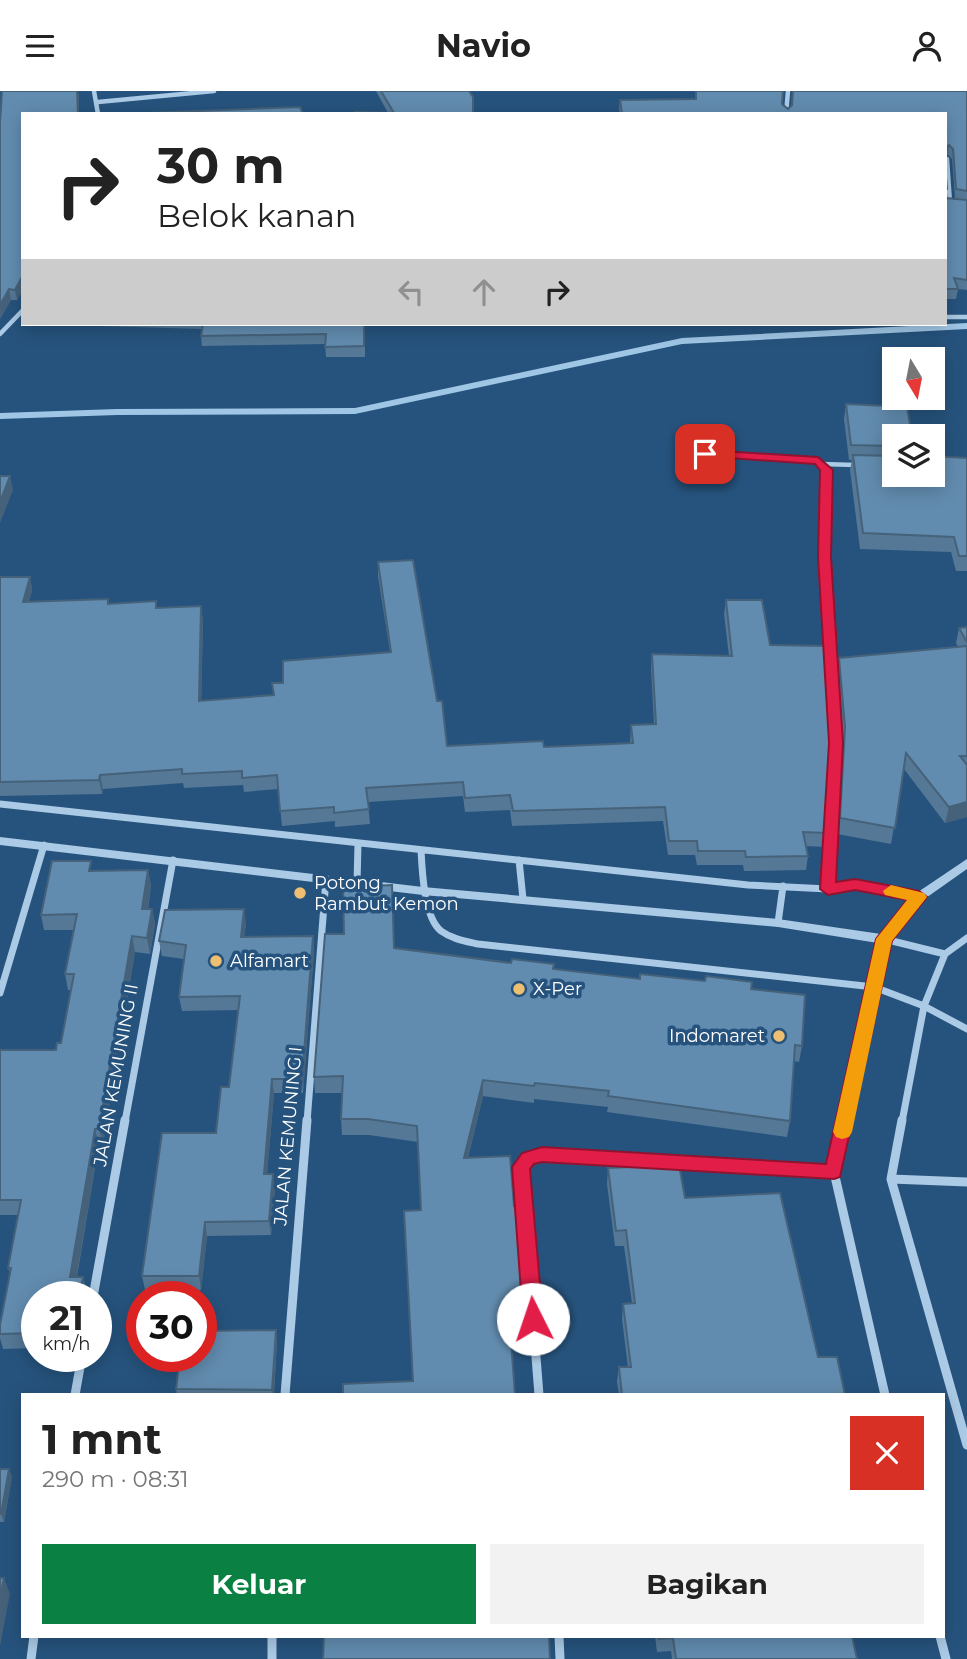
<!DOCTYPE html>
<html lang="id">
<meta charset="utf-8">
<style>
body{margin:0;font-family:Montserrat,sans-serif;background:#f2f2f2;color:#222;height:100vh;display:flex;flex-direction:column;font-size:26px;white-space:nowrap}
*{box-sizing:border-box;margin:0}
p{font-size:23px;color:#767676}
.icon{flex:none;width:38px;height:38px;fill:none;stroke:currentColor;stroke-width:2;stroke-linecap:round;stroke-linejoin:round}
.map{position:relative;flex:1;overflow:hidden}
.panel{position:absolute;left:21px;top:1302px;width:924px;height:245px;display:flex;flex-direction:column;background:#fff;border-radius:0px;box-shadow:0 4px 18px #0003}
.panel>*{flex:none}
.hud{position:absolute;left:21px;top:21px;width:926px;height:214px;border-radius:0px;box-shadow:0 4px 18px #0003;background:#fff;color:#222;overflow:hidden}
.needle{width:46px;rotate:170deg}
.buttons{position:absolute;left:882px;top:256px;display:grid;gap:14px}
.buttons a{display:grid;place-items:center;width:63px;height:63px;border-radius:0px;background:#fff;box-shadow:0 4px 18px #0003;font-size:35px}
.speed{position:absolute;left:21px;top:1190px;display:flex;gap:14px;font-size:35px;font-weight:700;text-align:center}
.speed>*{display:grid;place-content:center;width:91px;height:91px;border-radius:50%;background:#fff;box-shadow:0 4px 18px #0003;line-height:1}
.speed small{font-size:18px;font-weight:400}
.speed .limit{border:10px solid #d22;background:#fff;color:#111}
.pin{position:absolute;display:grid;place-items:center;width:60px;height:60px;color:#fff;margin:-30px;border-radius:14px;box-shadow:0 4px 10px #0006}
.me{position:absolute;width:77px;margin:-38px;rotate:356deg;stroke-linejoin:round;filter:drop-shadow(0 0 5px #0008)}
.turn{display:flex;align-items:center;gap:24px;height:147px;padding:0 21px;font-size:32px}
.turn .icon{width:91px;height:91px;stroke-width:2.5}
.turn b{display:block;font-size:49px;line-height:60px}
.lanes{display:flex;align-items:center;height:66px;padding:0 21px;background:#0003;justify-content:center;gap:35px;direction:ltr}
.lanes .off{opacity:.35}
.round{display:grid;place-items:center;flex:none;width:74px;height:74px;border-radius:0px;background:#f2f2f2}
.head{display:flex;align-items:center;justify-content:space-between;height:119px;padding:0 21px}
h1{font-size:42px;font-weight:700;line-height:52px}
.primary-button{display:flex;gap:14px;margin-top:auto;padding:14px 21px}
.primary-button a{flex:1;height:80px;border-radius:0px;background:#0b8043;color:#fff;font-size:28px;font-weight:700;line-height:80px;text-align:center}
.primary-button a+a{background:#f2f2f2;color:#222}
header{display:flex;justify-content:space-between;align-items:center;height:91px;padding:0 21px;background:#fff;font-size:32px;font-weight:700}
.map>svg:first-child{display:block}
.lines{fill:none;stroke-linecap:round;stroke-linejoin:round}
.stream{fill:#9fc6e5;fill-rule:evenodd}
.service{stroke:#abcae5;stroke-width:4.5}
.minor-far3{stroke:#abcae5;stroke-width:4.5}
.minor-far2{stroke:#abcae5;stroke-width:5}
.minor-far1{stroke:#abcae5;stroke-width:7}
.minor{stroke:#abcae5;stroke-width:9}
.tertiary{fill:#abcae5;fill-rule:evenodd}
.wall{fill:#547896}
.shaded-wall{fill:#45627a}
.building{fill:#628caf;stroke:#45627a;stroke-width:2}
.route{fill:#e11d48;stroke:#92132f;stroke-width:2}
.slow{fill:#f59e0b}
.poi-dot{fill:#eebf70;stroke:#26537d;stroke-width:2.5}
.labels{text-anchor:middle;stroke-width:7;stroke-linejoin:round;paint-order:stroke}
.poi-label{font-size:18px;fill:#fff;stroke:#26537d;text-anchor:start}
.street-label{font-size:18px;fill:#fff;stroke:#26537d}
</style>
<header><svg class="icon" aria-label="menu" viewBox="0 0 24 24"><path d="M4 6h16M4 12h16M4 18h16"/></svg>Navio<svg class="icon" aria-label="person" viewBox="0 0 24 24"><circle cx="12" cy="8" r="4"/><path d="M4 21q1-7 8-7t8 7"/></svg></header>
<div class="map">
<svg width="967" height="1568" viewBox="0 0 967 1568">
<rect width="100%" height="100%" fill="#26537d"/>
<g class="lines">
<!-- stream -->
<path class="stream" d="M967 232V238L682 253 355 323 117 324 0 328V322L117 318 355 317 682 247Z"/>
<!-- service -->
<path class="service" d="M821 373 856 374"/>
<!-- minor-far3 -->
<path class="minor-far3" d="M94 0 98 23
M98 11 214 0
M786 23 788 0
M947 68 950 112
M945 226H967
M0 243 23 219"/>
<!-- minor-far2 -->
<path class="minor-far2" d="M682 362 819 370 826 379 824 466 833 605"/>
<!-- minor-far1 -->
<path class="minor-far1" d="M0 713 748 794 828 798 855 794 919 806
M421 759C422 779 424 827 441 840 452 848 465 850 478 853L874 896 924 915 967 938
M519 769 523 808
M357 792 358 753
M828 798 836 652 833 603
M778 832 783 795
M0 902 44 754
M125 1031 173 769
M307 1031 326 788
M845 1031 884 848 945 863
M902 1031 924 915 945 863 967 847"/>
<!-- minor -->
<path class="minor" d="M845 1029 834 1081 885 1304
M902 1029 891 1088 967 1354
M891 1088 967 1091
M93 1206 125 1029
M75 1304 82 1265
M285 1304 307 1029
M539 1304 521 1076 529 1067 542 1064 834 1081
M272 1545V1568
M559 1545 560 1568
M940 1545 946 1568
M31 1568 34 1545"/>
<!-- tertiary -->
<path class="tertiary" d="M0 746 423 796 778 828 881 843 915 803 967 768V778L923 809 888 851 884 853 778 836 423 804 0 754Z"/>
</g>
<!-- wall -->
<path class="wall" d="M2 0H78L79 23H23V198L17 209H11L0 228V32Z
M376 0H469L473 23 388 22Z
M792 0H967V199L958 198 956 208H945V75V105L946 107 955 108 952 68 947 63 945 65V23H620L619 18 620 9 782 13 788 18 792 14Z
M100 233H365V266H326L325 253 202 255 201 245 202 238 100 235Z
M846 313 894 345V383L967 367V480H956L951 461 860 458 850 379 852 369H849L844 328Z
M378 471 437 610 447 655 544 656 630 652 631 634 654 633 651 577 652 563 729 565 724 523 726 509 770 554 827 742 824 756 806 755 808 765 806 779 744 780 743 774H697L695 764H668L663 730 512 735 510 719 465 721 463 705 368 711 370 733 335 736V730L282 735 278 698 244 701 243 694 184 697 183 692 103 698 102 703 0 705V486H30L32 499 29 511 108 508 109 513 156 510 157 517 203 528 201 610 274 604 283 592 390 561 378 485Z
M967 536V726L945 732 904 678 891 753 837 743 842 652 837 583 839 567 958 556 956 552 959 537Z
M148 779 151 795 148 818H152L155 833 150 863 135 861 103 1053H99L77 1186H83L87 1201 86 1206H37V1257L3 1258 0 1247V1234L10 1182 8 1177 18 1124H0V959H56L61 952 71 899H68L65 883 73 839H44L41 824 93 780Z
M246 832 244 846 313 845 314 860 303 1002H274L267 1083 275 1097 271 1144 207 1145 201 1199H145L142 1185 216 1042 229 996 238 919 182 920 179 906 184 868 162 865 159 850Z
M394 857 511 872 554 873V878L640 888 751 898 802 955 799 971 794 970 790 1030 787 1046 607 1021 608 1016 534 1008V1012L483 1005 468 1067 525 1222V1238H510L413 1290 421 1119 418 1051 369 1044H342L341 1028 342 1002H315L314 986Z
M608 1077 685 1107 818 1266 845 1304H619L617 1291 619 1276H628L622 1228 623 1213 632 1212 624 1155H615L607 1093Z
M276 1239 277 1248 274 1304H177L176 1298Z
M0 1378H9L12 1386 4 1431H0Z
M655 1545H852L857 1568H672L671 1560 657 1561Z"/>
<!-- shaded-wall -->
<path class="shaded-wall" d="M77 0 79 4V23H78Z
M949 54 947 63 945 65V57Z
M23 184V198L17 209 15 199Z
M9 198 11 209 0 228V214Z
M10 385 13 399 0 432V411Z
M30 486 32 499 26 525 23 511Z
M201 515 203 528 201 624 199 610Z
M100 684 103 698 102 703 99 689Z
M967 711V726L945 732 949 716Z
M148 779 151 795 145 834 142 818Z
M152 818 155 833 150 863 147 847Z
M244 818 246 832 243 861 241 846Z
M132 845 135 861 103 1053 99 1038Z
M313 845 314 860 303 1002 302 988Z
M272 988 274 1002 266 1097 264 1083Z
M483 989V1005L464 1083V1067Z
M95 1038 99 1053 74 1201 70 1186Z
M273 1083 275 1097 271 1144 269 1130Z
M205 1131 207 1145 201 1199 199 1185Z
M83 1186 87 1201 86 1206H79Z
M276 1239 277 1248 274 1304H273L272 1299Z
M9 1378 12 1386 4 1431 1 1423Z
M4 1487 10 1503 0 1555V1506Z"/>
<!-- building -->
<path class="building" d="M2 0H77L78 23H23V184L15 199 9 198 0 214V32Z
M381 0H469L473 6V23H354L355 21 394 22Z
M696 0H783L782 13 788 18 792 14 793 0H967V100L956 98 953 58 949 54 945 57V23H616H622L620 9 696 8Z
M300 16 303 23H122Z
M945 75 947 98 945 99Z
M945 105 946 107 967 109V189L954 187 958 198H945Z
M203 233H364V255L325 256 326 243 201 245Z
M846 313 907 316 912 345H894V355L851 354Z
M853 364 894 365V383H933V365L967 367V465H959L954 446 863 442Z
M0 385H10L0 411Z
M413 469 437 610H442L447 655 543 650 544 656 633 652 631 634 656 633 652 563 732 565 726 509H762L770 554 824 555 826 570H829L832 638 827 742 803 741 808 765 746 766 745 760H698L697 750H669L665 716 513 720 510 704 465 707 463 691 366 697 369 718 334 722V716L280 720 277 684 242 687V680L182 683V678L100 684 99 689 0 691V486H30L23 511 108 508V513L156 510V517L201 515 199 610 274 604 272 592H283V570L391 561 378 471Z
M967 536V551L959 537Z
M967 555V665H960L967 674V711L949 716 906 662 895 737 840 727 845 636 839 567Z
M52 770H91L89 780 148 779 142 818H152L147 847 132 845 99 1038H95L70 1186H83L79 1206H37V1242L0 1243V1234L11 1177H8L21 1109H0V959H56L57 952H61L74 883H65L77 823 41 824Z
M392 794 394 857 511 872 512 868 554 873 553 878 640 888V883L705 890 706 885 752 891 751 898 805 904 802 955 795 954 790 1030 608 1005 609 1000 535 992 534 995 483 989 464 1067 510 1065 514 1115H518L525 1222 509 1223 515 1304H343V1293L413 1290 404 1120 421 1119 417 1035 368 1028H341L343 985 314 986 325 843H344L343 796Z
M244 818 241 846 313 845 302 988H272L264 1083H273L269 1130 205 1131 199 1185H142L162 1042H216L221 996H229L240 905 179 906 186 854 159 850 165 819Z
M679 1074 685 1107 780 1102 818 1266H837L845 1304H622L619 1276H631L623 1213 635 1212 626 1139 616 1140 608 1077Z
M276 1239 272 1299 176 1298 180 1265H201V1240Z
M0 1378H9L1 1423H0Z
M0 1487H4L0 1506Z
M324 1545H549L550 1568H323Z
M659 1545H852L857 1568H676L673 1547 659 1548Z"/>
<!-- route -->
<path class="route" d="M705 359 818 366 833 379 831 466 843 652 836 791 855 788 919 800 927 806 892 850 840 1086 834 1088 542 1071 534 1073 530 1078 543 1228 540 1234 533 1236 526 1234 523 1228 512 1076 522 1062 542 1056 826 1073 876 848 907 809 855 799 828 804 820 798 829 652 818 466 820 379 815 373 701 365V360Z"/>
<!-- slow -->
<path class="slow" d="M891 794 924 802 927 806 892 850 852 1041 849 1046 842 1048 836 1046 833 1041 876 848 907 809 885 804 883 800Z"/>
<!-- markers -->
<g class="poi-dot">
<circle cx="300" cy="802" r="7"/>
<circle cx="216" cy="870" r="7"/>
<circle cx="519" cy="898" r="7"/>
<circle cx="779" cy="945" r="7"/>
</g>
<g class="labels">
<!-- poi labels -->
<g class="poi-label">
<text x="314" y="798">Potong<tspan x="314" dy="21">Rambut Kemon</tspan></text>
<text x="230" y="876">Alfamart</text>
<text x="533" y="904">X-Per</text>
<text x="765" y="951" text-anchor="end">Indomaret</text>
</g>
<!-- street labels -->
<g class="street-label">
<text transform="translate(116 984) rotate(-80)" y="6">JALAN KEMUNING II</text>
<text transform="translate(288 1045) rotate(-85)" y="6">JALAN KEMUNING I</text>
</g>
</g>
</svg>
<div class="buttons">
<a><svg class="needle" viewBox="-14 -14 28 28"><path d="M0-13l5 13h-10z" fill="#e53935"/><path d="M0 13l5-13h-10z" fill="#767676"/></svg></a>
<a><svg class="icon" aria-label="layers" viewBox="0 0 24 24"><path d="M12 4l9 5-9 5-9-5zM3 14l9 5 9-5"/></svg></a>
</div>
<div class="speed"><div>21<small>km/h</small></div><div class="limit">30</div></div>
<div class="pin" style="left:705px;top:363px;background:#d93025"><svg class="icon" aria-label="arrive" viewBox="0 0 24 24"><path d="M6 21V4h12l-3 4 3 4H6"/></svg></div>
<svg class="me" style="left:533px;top:1228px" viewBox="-20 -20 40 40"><circle r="19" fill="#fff"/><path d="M0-13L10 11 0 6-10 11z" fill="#e11d48"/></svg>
<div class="hud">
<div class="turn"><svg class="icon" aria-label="right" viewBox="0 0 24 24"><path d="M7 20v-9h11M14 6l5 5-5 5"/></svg><div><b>30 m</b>Belok kanan</div></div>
<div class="lanes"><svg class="icon off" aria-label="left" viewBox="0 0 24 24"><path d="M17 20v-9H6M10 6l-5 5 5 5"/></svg><svg class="icon off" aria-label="ahead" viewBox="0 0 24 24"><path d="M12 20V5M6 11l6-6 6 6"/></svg><svg class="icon" aria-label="right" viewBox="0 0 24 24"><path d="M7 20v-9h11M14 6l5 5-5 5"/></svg></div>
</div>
<section class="panel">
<div class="head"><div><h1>1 mnt</h1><p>290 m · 08:31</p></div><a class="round" style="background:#d93025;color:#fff"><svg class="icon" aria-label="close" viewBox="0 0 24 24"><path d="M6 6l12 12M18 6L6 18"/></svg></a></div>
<div class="primary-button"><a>Keluar</a><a>Bagikan</a></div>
</section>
</div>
